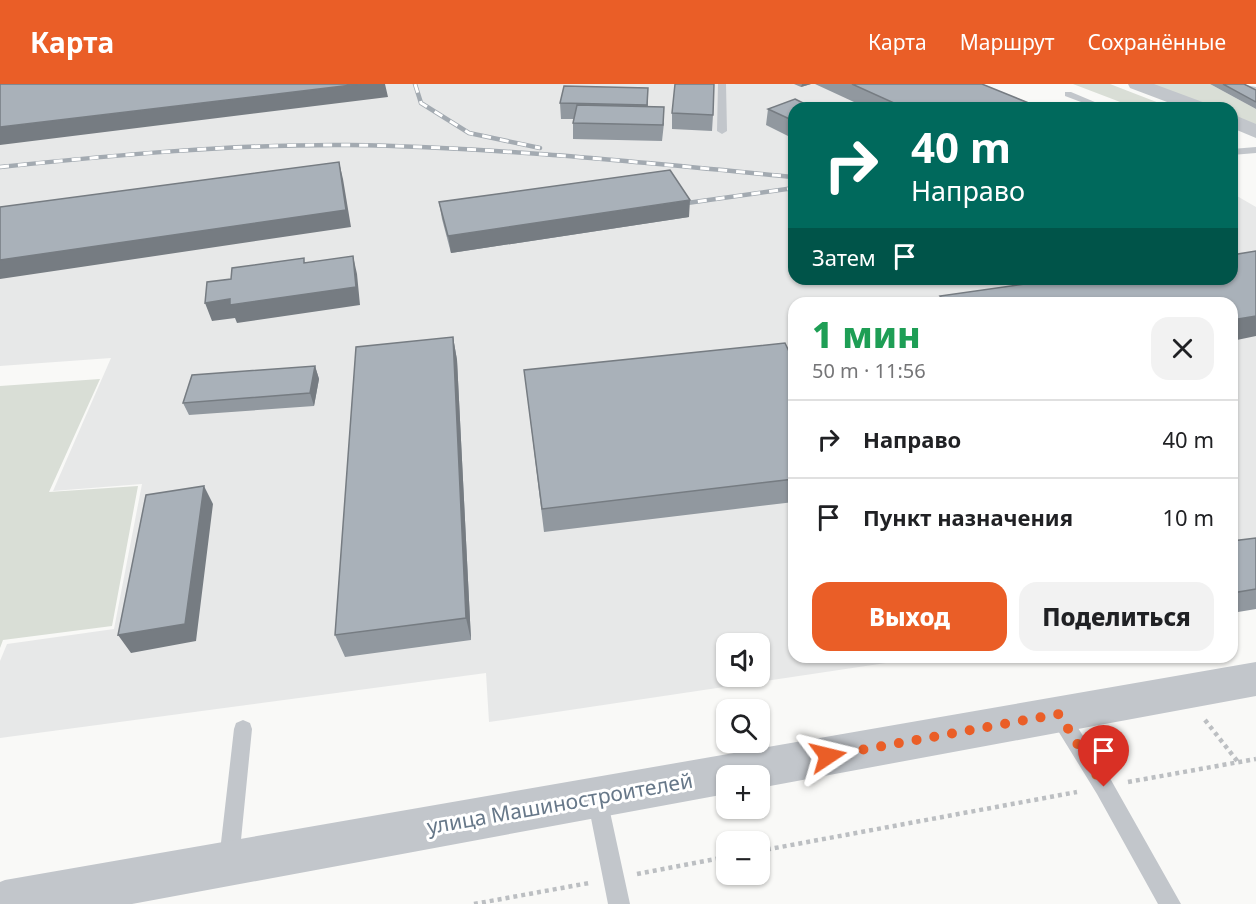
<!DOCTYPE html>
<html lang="ru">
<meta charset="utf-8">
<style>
body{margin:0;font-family:"Noto Sans",sans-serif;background:#f2f2f2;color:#202124;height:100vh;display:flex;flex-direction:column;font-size:22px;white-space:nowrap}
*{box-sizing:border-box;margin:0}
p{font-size:20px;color:#757577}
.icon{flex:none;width:33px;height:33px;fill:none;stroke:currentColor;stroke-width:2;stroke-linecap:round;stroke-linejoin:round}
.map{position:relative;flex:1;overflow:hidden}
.sheet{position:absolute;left:788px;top:213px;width:450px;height:366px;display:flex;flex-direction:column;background:#fff;border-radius:18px;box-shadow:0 2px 4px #0004}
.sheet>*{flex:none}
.top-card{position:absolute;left:788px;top:18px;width:450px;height:183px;border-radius:18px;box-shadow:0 2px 4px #0004;background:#00695c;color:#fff;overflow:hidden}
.fabs{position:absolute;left:716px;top:549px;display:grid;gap:12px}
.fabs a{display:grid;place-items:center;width:54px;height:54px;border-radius:12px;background:#fff;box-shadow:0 2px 4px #0004;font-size:30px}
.pin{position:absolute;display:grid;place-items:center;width:51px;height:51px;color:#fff;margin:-62px -26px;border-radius:50% 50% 50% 0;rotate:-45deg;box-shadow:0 0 6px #0007}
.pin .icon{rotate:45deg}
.me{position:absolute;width:66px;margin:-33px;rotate:80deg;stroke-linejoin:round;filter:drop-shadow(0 0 4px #0008)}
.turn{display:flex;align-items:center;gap:21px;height:126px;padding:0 24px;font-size:27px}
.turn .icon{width:78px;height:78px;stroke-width:2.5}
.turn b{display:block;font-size:42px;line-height:51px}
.then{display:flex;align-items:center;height:57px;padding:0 24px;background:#0003;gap:12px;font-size:22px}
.round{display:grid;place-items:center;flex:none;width:63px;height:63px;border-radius:18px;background:#f2f2f2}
.summary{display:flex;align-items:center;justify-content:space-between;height:102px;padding:0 24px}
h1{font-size:36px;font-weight:800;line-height:45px;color:#1e9e55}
.button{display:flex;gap:12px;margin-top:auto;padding:12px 24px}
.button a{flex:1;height:69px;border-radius:18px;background:#ea5e27;color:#fff;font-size:24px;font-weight:800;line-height:69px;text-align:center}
.button a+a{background:#f2f2f2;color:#202124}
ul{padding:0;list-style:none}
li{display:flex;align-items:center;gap:18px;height:78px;padding:0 24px;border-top:2px solid #e0e0e0}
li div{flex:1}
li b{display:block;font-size:22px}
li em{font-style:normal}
header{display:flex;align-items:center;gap:36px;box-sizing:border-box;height:84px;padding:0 30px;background:#ea5e27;color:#fff}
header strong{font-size:28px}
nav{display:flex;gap:33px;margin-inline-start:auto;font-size:21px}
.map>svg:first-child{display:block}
.built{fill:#e7e8e8;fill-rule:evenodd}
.green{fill:#d9ded6}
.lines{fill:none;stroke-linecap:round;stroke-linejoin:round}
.path{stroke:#bcbfc2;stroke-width:4.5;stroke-dasharray:4 4;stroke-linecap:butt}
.service{fill:#c2c6cb;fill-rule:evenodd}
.tertiary{fill:#c2c6cb;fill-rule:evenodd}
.rail-casing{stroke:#a3aab1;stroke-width:4.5}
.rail{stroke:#fff;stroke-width:3;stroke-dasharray:9;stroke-linecap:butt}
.wall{fill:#91989f}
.shaded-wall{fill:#767c82}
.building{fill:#a9b1b9;stroke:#767c82;stroke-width:1.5}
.route{stroke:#ea5e27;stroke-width:10;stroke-dasharray:0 18}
.labels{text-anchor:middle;stroke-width:6;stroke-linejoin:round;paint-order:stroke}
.near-street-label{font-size:21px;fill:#677889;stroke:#fff}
</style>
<header>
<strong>Карта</strong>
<nav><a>Карта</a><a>Маршрут</a><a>Сохранённые</a></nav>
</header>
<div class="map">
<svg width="1256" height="820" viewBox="0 0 1256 820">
<rect width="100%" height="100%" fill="#f9f9f7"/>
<!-- built -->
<path class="built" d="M0 0H961L1020 24H794V195H1232V110L1237 112 1256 123V524L1232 528V219H794V573H926L489 638 486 589 0 654V577L7 560 114 545 142 400 53 407 111 274 0 282ZM726 560H759V592H726Z"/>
<!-- green -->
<path class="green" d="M1073 0H1110L1172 24H1136Z
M1142 0H1210L1256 25V48L1232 35V24H1207Z
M100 295 49 408 138 402 112 542 3 556 0 564V302Z"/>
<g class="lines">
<!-- path -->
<path class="path" d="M1205 636 1238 678
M1128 698 1256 675
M759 767 1077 708
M637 790 726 773
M474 820 589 799"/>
<!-- service -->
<path class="service" d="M718 0H726L727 47 722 50 717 47Z
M1240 0 1256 3V9L1241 2Z
M1065 8H1071L1109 24H1097L1065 12Z
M1256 63V69L1232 71V65Z
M1059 623 1066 625 1111 696 1181 820H1158L1097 710 1052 637 1050 631 1052 625Z
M243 636 250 639 252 645 239 776 236 783 229 786 222 783 219 776 234 645 236 639Z
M597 704 604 707 607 714 630 820H608L587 714 590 707Z"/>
<!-- tertiary -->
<path class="tertiary" d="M1128 0H1154L1208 20 1211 24H1183L1130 4Z
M1232 30 1256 40V54L1232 44Z
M1256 578V612L759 704V692H726V710L132 820H0V798L5 796Z"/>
<defs>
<path id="rail" d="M415 0 421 19 469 49 540 64
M0 83C116 71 233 60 349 61 498 63 646 79 794 93
M680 120 794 104"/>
</defs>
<!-- rail casing -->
<use href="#rail" class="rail-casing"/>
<!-- rail -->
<use href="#rail" class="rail"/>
</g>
<!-- wall -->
<path class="wall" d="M794 0H811L801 3Z
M815 0H982L1041 24H867Z
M1210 0H1244L1256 6V25Z
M648 4V23L664 39 662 57 573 55V39L574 35H561L560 19Z
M794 24V55L766 41 768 25Z
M672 29 713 31 712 47 672 45Z
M439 118 689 133 451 169 442 135Z
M940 212 1232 219H938Z
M453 253 457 276 471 556 345 573 335 551Z
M794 278V418L544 448 527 309Z
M315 282 319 295 314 322 189 331 183 319Z
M1256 454V525L1232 529V457Z"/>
<!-- shaded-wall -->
<path class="shaded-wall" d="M360 0H385L388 13 0 61V43Z
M802 0H811L801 3Z
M339 78 343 95 351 143 0 195V176Z
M690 116 689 133 451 169 448 152Z
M353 172 357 190 360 221 237 239 235 234 212 237 205 219Z
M1256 232V252L1232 257V236Z
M453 253 457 276 471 556 466 534Z
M315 282 319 295 314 322 310 309Z
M204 402 213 420 196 557 131 569 118 551Z"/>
<!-- building -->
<path class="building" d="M0 0H360L0 43Z
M675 0H714L713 31 672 29Z
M852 0H982L1041 24H905Z
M1223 0H1244L1256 6V18Z
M564 2 648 4 647 21 560 19Z
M795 15 813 24H794V37L768 25Z
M577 21 664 23 663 41 573 39Z
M339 78 346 126 0 176V123Z
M670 86 690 116 448 152 439 118Z
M1256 167V232L1232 236V219H946L940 212 1060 195H1232V171Z
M353 172 356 203 230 221V215L205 219 207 198 231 195 232 184 304 174V179Z
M453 253 466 534 335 551 356 263Z
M785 259 794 278V395L542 425 524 286Z
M315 282 310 309 183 319 192 291Z
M204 402 185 540 118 551 146 411Z
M1256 454V505L1232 509V457Z"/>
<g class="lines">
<!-- route -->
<path class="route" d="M828 672 1059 630 1104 703"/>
</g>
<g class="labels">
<!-- near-street labels -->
<g class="near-street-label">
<text transform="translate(560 720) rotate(-10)" y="7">улица Машиностроителей</text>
</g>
</g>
</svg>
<div class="fabs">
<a><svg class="icon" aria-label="sound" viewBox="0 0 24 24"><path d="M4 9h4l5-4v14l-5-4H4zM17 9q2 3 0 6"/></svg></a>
<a><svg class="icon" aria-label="search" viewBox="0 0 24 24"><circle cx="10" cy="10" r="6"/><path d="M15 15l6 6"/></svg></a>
<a>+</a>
<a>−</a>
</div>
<div class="pin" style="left:1104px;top:703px;background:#d93025"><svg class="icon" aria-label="arrive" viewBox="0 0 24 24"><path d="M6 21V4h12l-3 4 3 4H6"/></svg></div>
<svg class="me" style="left:828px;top:672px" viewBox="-20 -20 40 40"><path d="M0-17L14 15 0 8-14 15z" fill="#ea5e27" stroke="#fff" stroke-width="4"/></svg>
<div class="top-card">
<div class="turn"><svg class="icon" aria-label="right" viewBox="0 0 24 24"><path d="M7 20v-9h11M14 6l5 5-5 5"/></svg><div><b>40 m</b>Направо</div></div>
<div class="then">Затем<svg class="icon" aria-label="arrive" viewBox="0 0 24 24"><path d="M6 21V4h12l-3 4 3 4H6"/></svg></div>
</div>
<section class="sheet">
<div class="summary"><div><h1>1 мин</h1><p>50 m · 11:56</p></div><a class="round"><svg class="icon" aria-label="close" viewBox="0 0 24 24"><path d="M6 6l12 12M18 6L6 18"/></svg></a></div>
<ul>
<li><svg class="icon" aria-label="right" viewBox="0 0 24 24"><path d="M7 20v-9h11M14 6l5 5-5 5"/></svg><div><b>Направо</b></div><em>40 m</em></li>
<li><svg class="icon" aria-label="arrive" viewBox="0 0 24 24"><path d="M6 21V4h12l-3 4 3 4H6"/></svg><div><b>Пункт назначения</b></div><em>10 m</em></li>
</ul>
<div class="button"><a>Выход</a><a>Поделиться</a></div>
</section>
</div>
